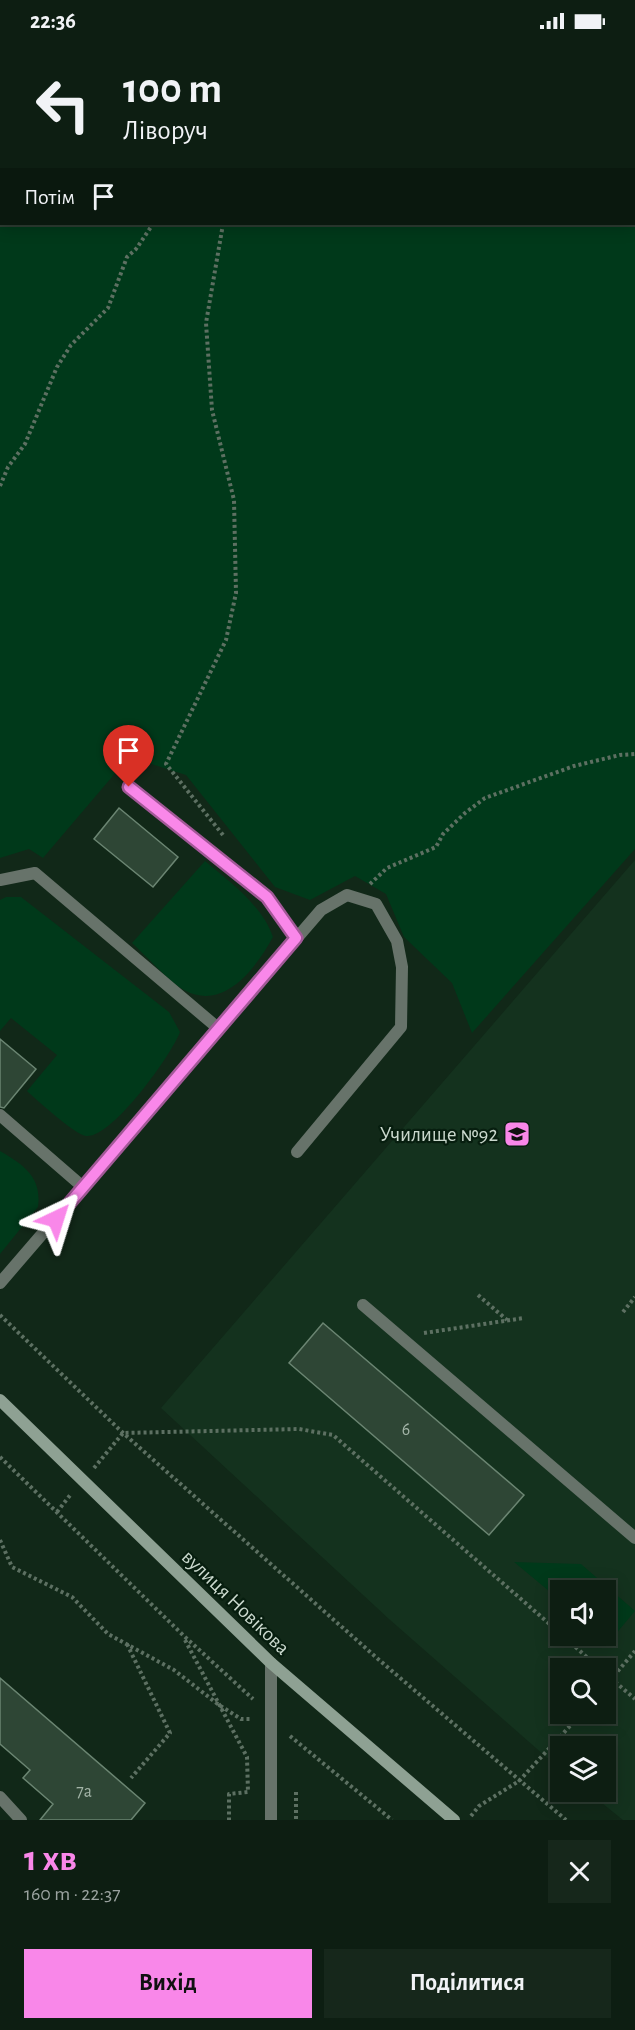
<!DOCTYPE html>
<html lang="uk">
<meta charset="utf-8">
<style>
body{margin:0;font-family:"Alegreya Sans",sans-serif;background:#16271b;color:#f1f3f6;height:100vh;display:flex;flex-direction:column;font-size:22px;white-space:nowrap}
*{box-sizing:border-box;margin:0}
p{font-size:20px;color:#9aa29f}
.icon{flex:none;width:33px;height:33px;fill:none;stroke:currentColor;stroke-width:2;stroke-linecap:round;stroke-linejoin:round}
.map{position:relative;height:1778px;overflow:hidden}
.drawer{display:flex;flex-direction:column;background:#0d1e12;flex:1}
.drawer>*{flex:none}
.guide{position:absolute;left:0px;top:0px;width:636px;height:183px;box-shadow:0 3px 15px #0003,0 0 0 2px #2d3c32;background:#0d1e12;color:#f1f3f6;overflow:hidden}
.tools{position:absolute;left:550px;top:1538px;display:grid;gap:12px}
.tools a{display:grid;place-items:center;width:66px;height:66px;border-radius:0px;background:#0d1e12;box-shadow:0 3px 15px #0003,0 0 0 2px #2d3c32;font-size:30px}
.pin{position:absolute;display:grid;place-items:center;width:51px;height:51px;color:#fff;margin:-62px -26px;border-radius:50% 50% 50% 0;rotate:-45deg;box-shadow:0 0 6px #0007}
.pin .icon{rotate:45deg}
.me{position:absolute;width:66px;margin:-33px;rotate:41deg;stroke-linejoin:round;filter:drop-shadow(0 0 4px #0008)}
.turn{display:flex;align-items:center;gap:21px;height:126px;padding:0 24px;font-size:27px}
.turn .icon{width:78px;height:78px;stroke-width:2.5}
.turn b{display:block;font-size:42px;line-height:51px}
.then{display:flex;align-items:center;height:57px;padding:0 24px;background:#0003;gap:12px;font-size:22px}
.round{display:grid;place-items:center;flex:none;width:63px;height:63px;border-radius:0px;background:#16271b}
.head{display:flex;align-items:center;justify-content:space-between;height:102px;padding:0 24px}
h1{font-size:36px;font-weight:700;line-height:45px;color:#f987e9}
.button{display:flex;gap:12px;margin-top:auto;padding:12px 24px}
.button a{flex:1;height:69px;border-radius:0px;background:#f987e9;color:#111;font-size:24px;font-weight:700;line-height:69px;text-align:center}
.button a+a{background:#16271b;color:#f1f3f6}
.status{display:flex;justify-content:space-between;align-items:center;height:42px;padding:0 30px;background:#0d1e12;direction:ltr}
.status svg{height:16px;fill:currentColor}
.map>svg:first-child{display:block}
.built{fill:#14321e;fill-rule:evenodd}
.green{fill:#00391a;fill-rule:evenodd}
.building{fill:#2e4635;stroke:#6b8572;stroke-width:1.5}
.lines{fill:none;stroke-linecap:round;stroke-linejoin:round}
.path{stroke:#5d7062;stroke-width:4;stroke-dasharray:3 3;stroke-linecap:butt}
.service{stroke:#67736a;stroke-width:12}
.minor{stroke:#67736a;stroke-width:12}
.secondary{stroke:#8ea193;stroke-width:12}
.route-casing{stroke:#a25897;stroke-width:15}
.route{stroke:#f987e9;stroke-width:10}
.labels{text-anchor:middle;stroke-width:4.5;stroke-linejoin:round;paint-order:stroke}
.number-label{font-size:18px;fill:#a3b4a7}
.poi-label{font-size:21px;fill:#cad8cd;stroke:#071e0f;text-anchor:end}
.street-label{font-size:21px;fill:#cad8cd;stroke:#071e0f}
</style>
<div class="status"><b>22:36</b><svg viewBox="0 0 49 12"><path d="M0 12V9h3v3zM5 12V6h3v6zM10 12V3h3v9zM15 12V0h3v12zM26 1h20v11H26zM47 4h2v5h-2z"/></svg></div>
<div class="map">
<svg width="635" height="1778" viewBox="0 0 635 1778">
<rect width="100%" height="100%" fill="#112818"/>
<!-- built -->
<path class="built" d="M635 818V1778H623L587 1749H606V1704H561V1728L389 1577 161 1366ZM561 1548H606V1593H561ZM561 1626H606V1671H561Z"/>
<!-- green -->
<path class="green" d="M0 0H635V807L472 991 452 941 404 895 386 852 355 834 310 858 275 845 186 733 129 715 43 816 29 807 0 816ZM2 2H634V182H2Z
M205 819C230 840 262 863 273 895 256 926 224 970 184 948 172 942 144 912 132 901Z
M6 855H21L169 970 180 990C172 1012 112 1097 86 1094 74 1092 38 1059 27 1049L57 1013 11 976 0 989V858Z
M0 1109C24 1123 42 1135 38 1165L0 1212Z
M514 1520 581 1522 635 1569 609 1600 601 1593H606V1548H561V1559Z"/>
<!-- building -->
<path class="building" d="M119 766 178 815 153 845 94 797Z
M0 997 36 1027 4 1066 0 1065Z
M323 1281 524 1453 489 1493 289 1321Z
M0 1636 145 1761 131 1778H40L53 1762 23 1736 30 1728 0 1702Z"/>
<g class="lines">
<!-- path -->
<path class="path" d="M264 2V0
M0 444 8 425 25 402 57 325 71 303 108 266 127 215 136 207 153 182
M223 793 166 722 226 598 236 551 234 458 212 368 206 281 223 182
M370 842 387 826 436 805 443 792 465 771 485 756 574 724 620 713 635 712
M478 1253 507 1278
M623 1270 635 1255
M0 1273 123 1391 378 1617 566 1778
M424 1291 524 1276
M0 1415 184 1594 253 1657
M94 1426 123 1391 299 1387 333 1393 561 1592
M57 1470 71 1452
M0 1498 12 1525 72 1555 108 1592 174 1628 219 1663 241 1677H252
M562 1593 599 1626
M185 1598 247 1715 248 1750 229 1752V1778
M127 1602 170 1691 131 1736
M606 1632 635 1657
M606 1643 635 1609
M290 1694 392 1778
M296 1750V1778
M471 1774 479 1764 519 1739 582 1671"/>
<!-- service -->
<path class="service" d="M129 745 267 855 296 896
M0 838 35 831 219 987
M0 1073 83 1145
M0 1241 321 868 347 853 376 862 397 899 402 925 401 985 297 1110
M363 1263 635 1496
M0 1755 21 1778"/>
<!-- minor -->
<path class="minor" d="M271 1621V1778"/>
<!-- secondary -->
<path class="secondary" d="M0 1358 271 1621 454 1778"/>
</g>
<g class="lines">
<defs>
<path id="route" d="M56 1177 296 896 267 855 129 745"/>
</defs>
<!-- route casing -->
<use href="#route" class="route-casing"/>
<!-- route -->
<use href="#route" class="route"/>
</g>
<!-- icons -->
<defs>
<symbol id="university-square" viewBox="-11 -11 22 22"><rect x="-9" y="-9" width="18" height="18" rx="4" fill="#f987e9" stroke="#071e0f"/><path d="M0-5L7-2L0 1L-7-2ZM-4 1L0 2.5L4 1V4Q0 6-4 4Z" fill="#111"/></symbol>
</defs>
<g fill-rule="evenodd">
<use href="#university-square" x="502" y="1077" width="30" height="30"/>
</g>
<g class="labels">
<!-- number labels -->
<g class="number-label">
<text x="406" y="1393">6</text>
<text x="84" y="1755">7а</text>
</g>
<!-- poi labels -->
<g class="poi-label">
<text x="498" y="1099">Училище №92</text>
</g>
<!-- street labels -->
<g class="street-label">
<text transform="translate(236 1560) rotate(44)" y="7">вулиця Новікова</text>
</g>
</g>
</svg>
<div class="tools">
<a><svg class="icon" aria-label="sound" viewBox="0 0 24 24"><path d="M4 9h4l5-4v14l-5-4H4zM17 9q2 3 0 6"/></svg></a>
<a><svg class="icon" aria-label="search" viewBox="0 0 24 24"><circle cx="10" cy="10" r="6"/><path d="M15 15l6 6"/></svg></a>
<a><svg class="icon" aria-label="layers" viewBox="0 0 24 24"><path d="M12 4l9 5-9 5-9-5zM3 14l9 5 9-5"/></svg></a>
</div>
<div class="pin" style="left:129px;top:745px;background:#d93025"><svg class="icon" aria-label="arrive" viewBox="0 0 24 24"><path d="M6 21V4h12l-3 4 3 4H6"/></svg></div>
<svg class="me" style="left:56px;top:1177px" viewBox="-20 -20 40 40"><path d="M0-17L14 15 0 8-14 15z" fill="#f987e9" stroke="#fff" stroke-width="4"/></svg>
<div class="guide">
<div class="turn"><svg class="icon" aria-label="left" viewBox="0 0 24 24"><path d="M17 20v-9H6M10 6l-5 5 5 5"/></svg><div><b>100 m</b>Ліворуч</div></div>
<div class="then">Потім<svg class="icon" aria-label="arrive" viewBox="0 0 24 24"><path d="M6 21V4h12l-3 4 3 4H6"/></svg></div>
</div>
</div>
<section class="drawer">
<div class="head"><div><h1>1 хв</h1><p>160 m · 22:37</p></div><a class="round"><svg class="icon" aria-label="close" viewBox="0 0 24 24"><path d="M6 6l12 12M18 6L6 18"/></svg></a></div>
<div class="button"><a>Вихід</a><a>Поділитися</a></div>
</section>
